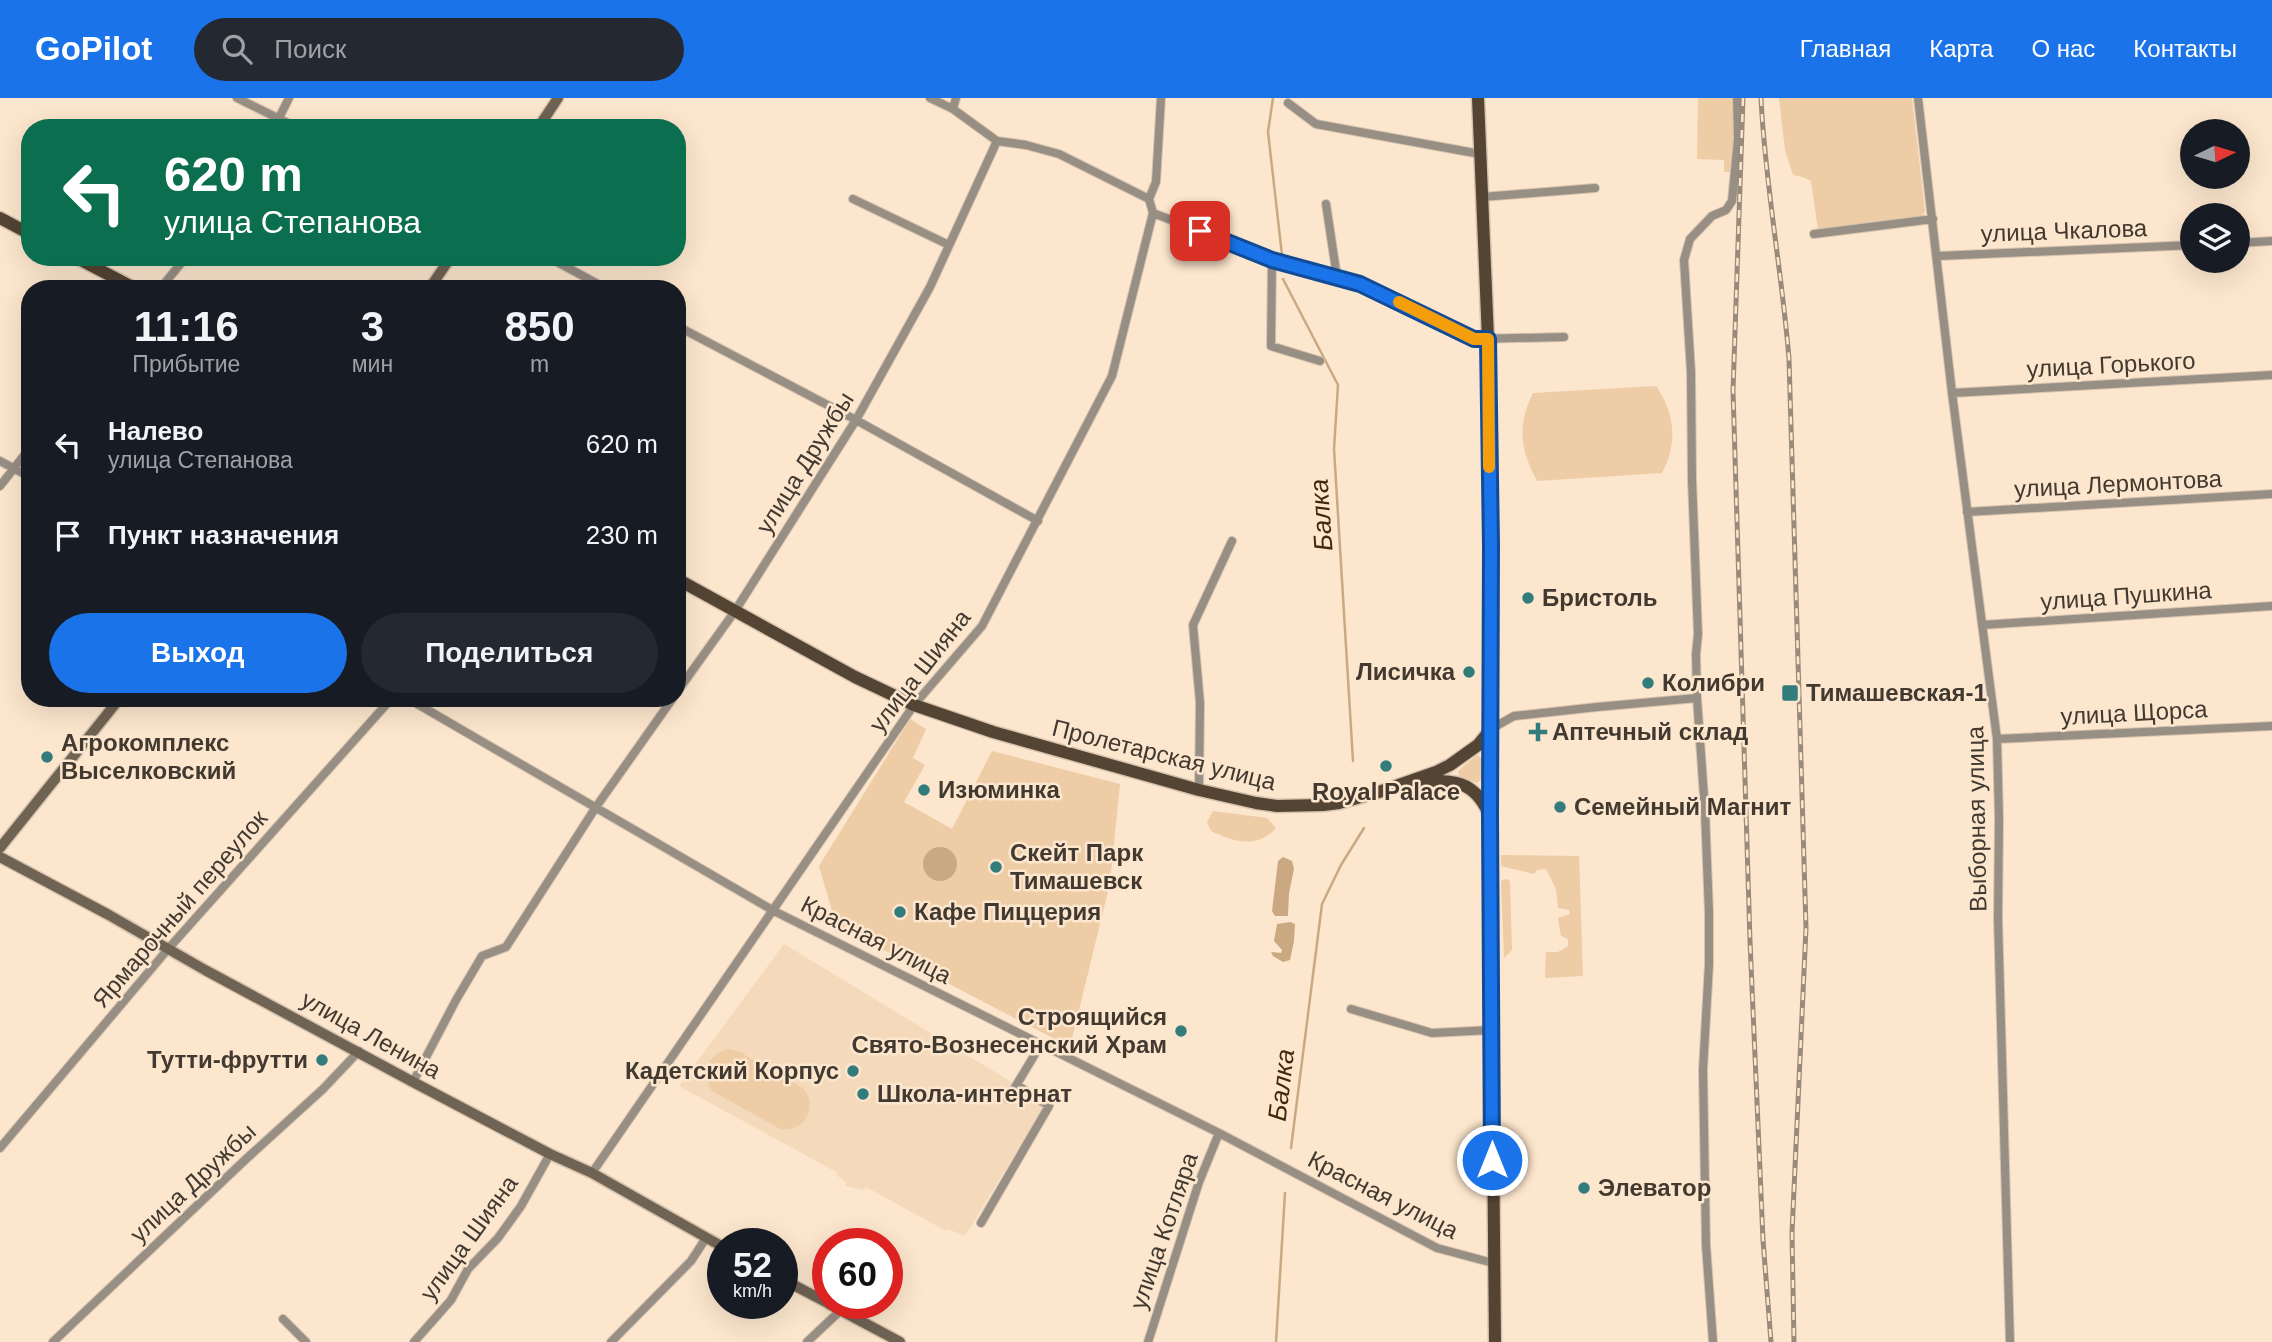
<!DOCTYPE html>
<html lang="ru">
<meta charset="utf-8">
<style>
body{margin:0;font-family:Arial,sans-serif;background:#242831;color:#f1f3f6;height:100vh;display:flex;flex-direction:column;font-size:26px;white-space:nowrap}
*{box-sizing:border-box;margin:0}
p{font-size:23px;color:#9ea1a6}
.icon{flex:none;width:38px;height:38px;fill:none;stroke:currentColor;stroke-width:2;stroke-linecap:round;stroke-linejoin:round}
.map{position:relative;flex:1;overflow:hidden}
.panel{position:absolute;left:21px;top:182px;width:665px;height:427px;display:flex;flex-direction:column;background:#171b24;border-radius:28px;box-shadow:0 7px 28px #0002}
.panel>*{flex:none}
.top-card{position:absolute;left:21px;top:21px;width:665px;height:147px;border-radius:28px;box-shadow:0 7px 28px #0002;background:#0b6e4f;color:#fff;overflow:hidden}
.needle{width:46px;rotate:85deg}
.tools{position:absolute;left:2180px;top:21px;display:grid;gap:14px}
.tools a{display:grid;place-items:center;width:70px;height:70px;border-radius:50%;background:#171b24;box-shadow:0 7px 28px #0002;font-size:35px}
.speed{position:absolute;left:707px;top:1130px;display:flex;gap:14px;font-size:35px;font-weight:700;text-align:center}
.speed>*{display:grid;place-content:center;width:91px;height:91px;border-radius:50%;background:#171b24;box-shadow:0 7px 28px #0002;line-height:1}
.speed small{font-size:18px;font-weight:400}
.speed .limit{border:10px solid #d22;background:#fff;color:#111}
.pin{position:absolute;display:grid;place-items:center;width:60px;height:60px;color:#fff;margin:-30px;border-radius:14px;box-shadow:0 4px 10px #0006}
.me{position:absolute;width:77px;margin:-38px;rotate:0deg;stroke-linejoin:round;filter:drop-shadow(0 0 5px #0008)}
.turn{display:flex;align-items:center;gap:24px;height:147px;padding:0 28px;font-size:32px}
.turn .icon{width:91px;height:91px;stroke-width:2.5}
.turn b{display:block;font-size:49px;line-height:60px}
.eta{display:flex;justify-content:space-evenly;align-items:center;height:119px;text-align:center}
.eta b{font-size:42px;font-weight:700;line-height:49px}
.cta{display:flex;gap:14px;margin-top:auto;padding:14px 28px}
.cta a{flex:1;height:80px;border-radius:42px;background:#1a73e8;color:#fff;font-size:28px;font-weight:700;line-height:80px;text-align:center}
.cta a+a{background:#242831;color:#f1f3f6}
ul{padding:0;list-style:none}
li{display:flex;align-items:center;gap:21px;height:91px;padding:0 28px}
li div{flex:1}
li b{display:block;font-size:26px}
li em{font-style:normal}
header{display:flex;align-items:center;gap:42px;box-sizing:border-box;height:98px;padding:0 35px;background:#1a73e8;color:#fff}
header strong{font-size:33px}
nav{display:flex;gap:38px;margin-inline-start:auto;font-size:24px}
.search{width:490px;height:63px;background:#242831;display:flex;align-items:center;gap:18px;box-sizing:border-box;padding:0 24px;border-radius:38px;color:#9ea1a6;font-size:26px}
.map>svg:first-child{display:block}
.built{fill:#f4dabb}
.green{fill:#edcca6}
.water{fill:#caa982}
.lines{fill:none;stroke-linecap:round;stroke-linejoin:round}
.stream{stroke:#caa982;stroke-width:2.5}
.street-casing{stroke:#d7c3ae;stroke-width:10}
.secondary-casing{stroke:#d7c3ae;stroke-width:13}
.primary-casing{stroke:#d7c3ae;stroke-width:15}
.street{stroke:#978e84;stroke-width:8}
.secondary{stroke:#6f6354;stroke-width:10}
.primary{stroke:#534433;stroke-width:12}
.rail-casing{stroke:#998a79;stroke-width:5}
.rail{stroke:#fce6cd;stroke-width:2.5;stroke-dasharray:8;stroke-linecap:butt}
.route-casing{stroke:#114b97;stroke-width:18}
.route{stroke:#1a73e8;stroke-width:12}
.slow{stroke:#f59e0b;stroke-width:12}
.poi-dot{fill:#337c7c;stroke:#fce6cd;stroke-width:2.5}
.labels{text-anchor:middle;stroke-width:5;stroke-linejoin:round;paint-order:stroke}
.street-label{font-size:24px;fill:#423930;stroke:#fce6cd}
.poi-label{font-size:24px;font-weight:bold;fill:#423930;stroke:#fce6cd;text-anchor:start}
.water-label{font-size:26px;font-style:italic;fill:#402908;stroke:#fce6cd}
</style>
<header>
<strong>GoPilot</strong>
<div class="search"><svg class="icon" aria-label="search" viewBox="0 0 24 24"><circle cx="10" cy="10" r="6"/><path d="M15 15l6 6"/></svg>Поиск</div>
<nav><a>Главная</a><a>Карта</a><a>О нас</a><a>Контакты</a></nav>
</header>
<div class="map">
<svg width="2272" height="1244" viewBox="0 0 2272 1244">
<rect width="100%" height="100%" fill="#fce6cd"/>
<!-- built -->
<path class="built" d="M784 846 1046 1005 965 1138 948 1131 946 1133 866 1089 864 1092 845 1088 846 1084 836 1077 838 1075 679 988Z"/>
<!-- green -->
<path class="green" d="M1698 0H1733V74H1724V62L1697 61Z
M1779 0H1912L1925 113 1923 117 1916 121 1818 132 1811 83 1803 79 1793 77 1785 52Z
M1656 288C1675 315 1678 345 1662 375L1537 383C1520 351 1517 328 1533 295Z
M910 621 926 631 913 660 925 667 904 704 952 731 992 653 1120 686 1110 785 1070 949 836 827 819 768Z
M1477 657 1482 660 1484 667 1482 681 1477 685 1459 678 1458 673Z
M1213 713 1267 720 1276 730C1257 751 1234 744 1211 733L1207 724Z
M1501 757 1579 758 1583 878 1545 880 1546 854H1558L1568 848V841L1561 838 1558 820 1570 816 1569 812 1558 810 1556 791 1546 771 1537 772 1534 776 1501 768Z
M1508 781 1510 784 1512 852 1504 860 1501 785 1502 782Z
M728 951 740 954 804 991C818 1010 804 1035 780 1031L712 993C700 976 708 956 728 951Z"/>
<!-- water -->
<path class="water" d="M923 766a17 17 0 1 1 34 0a17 17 0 1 1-34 0Z
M1283 759 1292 763 1294 771 1289 795 1288 818H1275L1272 813 1278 763Z
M1290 824 1295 826 1294 843 1290 862 1283 864 1273 858 1271 854 1281 855 1282 852 1274 843 1277 826Z"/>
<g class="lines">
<!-- stream -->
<path class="stream" d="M1273 0 1268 34 1282 157
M1283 181 1338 287 1334 351 1353 663
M1291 1050 1322 806 1341 767 1364 730
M1276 1244 1285 1095"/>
<defs>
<path id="street" d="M237 0 298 30
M930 0 953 11 997 43 1026 47 1059 56 1149 101
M1918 0 1952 295 1997 641 1999 721 1998 821 2010 1244
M1288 5 1316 26 1480 56
M953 11 956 0
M274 30 289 0
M1482 99 1595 90
M853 101 949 147
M1326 106 1337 179
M1153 115 1272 161 1360 185 1474 241 1564 239
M1814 136 1933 121
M2238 145 2272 143
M1938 158 2193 147
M548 159 607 191
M1272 161 1271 248 1320 263
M160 191 186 159
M677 228 856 322 1038 423
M1952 295 2272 277
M0 363 30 379
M0 388 30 350
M1967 414 2272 396
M1982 527 2272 508
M677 594 735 513 856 322 930 189 997 43
M407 600 774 813 1219 1035 1437 1150 1493 1165
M1491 631 1514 618 1597 609 1697 600
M1997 641 2272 628
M1199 692 1200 605 1193 527 1232 443
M1351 911 1432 935 1491 932
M413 984 456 902 482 858 506 849 596 709 673 600
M1008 1001 1041 946
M0 1050 168 851 392 600
M592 1075 914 607 982 528 1112 278 1153 115 1149 101 1156 84 1161 0
M981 1125 1049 1008 1017 987
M283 1221 306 1244
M53 1244 245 1062 323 991 359 953
M414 1244 451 1202 468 1171 498 1140 521 1108 550 1056
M611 1244 691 1163 706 1140
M807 1244 841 1212
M1148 1244 1199 1084 1219 1035
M1713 1244 1706 1147 1703 972 1709 866V815L1705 713 1697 600 1696 556 1698 536 1692 382 1691 274 1684 162 1690 141 1712 118 1726 112 1732 103 1738 41 1737 0"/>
<path id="secondary" d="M538 30 558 0
M429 191 451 159
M0 750 120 600
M0 759 109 817 205 872 413 984 550 1056 592 1075 723 1149
M782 1181 828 1205
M829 1206 900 1244"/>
<path id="primary" d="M1478 0 1488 241 1491 448 1490 717 1495 1244
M0 120 30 136
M75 159 136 191
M677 481 855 579 914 607 993 634 1199 692 1256 705 1277 708 1323 707 1339 705 1379 694 1436 674 1450 667 1478 647 1491 631
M1422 683C1453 682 1474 683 1488 714"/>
</defs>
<!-- street casing -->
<use href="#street" class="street-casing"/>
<!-- secondary casing -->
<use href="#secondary" class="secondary-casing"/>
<!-- primary casing -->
<use href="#primary" class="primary-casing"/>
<!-- street -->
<use href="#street" class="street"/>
<!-- secondary -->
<use href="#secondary" class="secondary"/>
<!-- primary -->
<use href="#primary" class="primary"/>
<defs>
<path id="rail" d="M1743 0 1733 293 1750 843 1763 1142 1771 1244
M1761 0C1765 87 1782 173 1789 261L1806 830 1792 1135 1794 1244"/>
</defs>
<!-- rail casing -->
<use href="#rail" class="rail-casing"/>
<!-- rail -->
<use href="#rail" class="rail"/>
</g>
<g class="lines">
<defs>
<path id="route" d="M1200 133 1272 162 1360 186 1474 241H1488L1491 448 1490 717 1492 1062"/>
</defs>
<!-- route casing -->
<use href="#route" class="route-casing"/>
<!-- route -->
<use href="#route" class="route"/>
<!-- slow -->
<path class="slow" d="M1399 204 1474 241H1488L1489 369"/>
</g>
<!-- markers -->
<g class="poi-dot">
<circle cx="1528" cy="500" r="7"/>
<circle cx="1469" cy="574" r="7"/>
<circle cx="1648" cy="585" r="7"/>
<rect x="1781" y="586" width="18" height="18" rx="3.5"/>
<path d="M1534.5 623.5h7v7h7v7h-7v7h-7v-7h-7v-7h7z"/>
<circle cx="47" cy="659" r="7"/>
<circle cx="1386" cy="668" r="7"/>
<circle cx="924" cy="692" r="7"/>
<circle cx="1560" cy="709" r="7"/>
<circle cx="996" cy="769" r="7"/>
<circle cx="900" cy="814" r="7"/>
<circle cx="1181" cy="933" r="7"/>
<circle cx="322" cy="962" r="7"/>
<circle cx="853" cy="973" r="7"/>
<circle cx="863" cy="996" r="7"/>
<circle cx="1584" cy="1090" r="7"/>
</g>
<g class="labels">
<!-- street labels -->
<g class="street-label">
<text transform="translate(2064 133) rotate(-2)" y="8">улица Чкалова</text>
<text transform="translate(2111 267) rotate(-3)" y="8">улица Горького</text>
<text transform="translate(805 365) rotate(-58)" y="8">улица Дружбы</text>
<text transform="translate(2118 386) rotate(-3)" y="8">улица Лермонтова</text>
<text transform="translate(2126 498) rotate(-4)" y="8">улица Пушкина</text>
<text transform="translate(920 573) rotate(-52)" y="8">улица Шияна</text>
<text transform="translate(2134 615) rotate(-3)" y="8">улица Щорса</text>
<text transform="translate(1164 657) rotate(14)" y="8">Пролетарская улица</text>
<text transform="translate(1977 721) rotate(-91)" y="8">Выборная улица</text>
<text transform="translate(180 811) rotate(-49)" y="8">Ярмарочный переулок</text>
<text transform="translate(876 842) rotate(27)" y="8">Красная улица</text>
<text transform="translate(371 937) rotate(29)" y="8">улица Ленина</text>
<text transform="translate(193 1085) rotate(-43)" y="8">улица Дружбы</text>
<text transform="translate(1383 1097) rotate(27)" y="8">Красная улица</text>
<text transform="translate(1164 1133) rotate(-71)" y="8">улица Котляра</text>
<text transform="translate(469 1140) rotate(-54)" y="8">улица Шияна</text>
</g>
<!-- poi labels -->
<g class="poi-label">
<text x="1542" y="508">Бристоль</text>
<text x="1455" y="582" text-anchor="end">Лисичка</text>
<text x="1662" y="593">Колибри</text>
<text x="1806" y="603">Тимашевская-1</text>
<text x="1552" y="642">Аптечный склад</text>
<text x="61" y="653">Агрокомплекс<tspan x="61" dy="28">Выселковский</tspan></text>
<text x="938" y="700">Изюминка</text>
<text x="1386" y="702" text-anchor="middle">Royal Palace</text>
<text x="1574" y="717">Семейный Магнит</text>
<text x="1010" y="763">Скейт Парк<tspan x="1010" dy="28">Тимашевск</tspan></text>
<text x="914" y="822">Кафе Пиццерия</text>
<text x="1167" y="927" text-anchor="end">Строящийся<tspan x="1167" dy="28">Свято-Вознесенский Храм</tspan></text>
<text x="308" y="970" text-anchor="end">Тутти-фрутти</text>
<text x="839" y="981" text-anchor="end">Кадетский Корпус</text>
<text x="877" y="1004">Школа-интернат</text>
<text x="1598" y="1098">Элеватор</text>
</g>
<!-- water labels -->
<g class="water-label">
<text transform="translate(1321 417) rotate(-94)" y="9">Балка</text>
<text transform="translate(1281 987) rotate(-83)" y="9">Балка</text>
</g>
</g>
</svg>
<div class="tools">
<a><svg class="needle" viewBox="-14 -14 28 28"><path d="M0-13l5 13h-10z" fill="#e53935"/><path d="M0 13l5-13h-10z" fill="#9ea1a6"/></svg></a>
<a><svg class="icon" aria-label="layers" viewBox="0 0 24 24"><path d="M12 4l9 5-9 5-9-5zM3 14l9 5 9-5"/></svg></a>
</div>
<div class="speed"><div>52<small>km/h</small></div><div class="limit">60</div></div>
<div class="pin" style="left:1200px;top:133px;background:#d93025"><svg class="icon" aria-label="arrive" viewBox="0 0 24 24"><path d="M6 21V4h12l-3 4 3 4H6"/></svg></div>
<svg class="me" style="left:1492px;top:1062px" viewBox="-20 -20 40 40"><circle r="17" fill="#1a73e8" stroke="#fff" stroke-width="3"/><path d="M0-11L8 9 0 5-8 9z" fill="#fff"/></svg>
<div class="top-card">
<div class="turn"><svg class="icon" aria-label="left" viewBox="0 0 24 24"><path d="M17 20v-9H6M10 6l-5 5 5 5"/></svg><div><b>620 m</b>улица Степанова</div></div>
</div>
<section class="panel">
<div class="eta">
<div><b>11:16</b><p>Прибытие</p></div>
<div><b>3</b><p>мин</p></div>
<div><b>850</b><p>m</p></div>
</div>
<ul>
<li><svg class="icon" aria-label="left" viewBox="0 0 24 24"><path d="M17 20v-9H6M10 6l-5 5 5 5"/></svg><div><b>Налево</b><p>улица Степанова</p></div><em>620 m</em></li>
<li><svg class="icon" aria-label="arrive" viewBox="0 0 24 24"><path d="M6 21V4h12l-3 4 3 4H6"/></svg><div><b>Пункт назначения</b></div><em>230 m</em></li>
</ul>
<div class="cta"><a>Выход</a><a>Поделиться</a></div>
</section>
</div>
